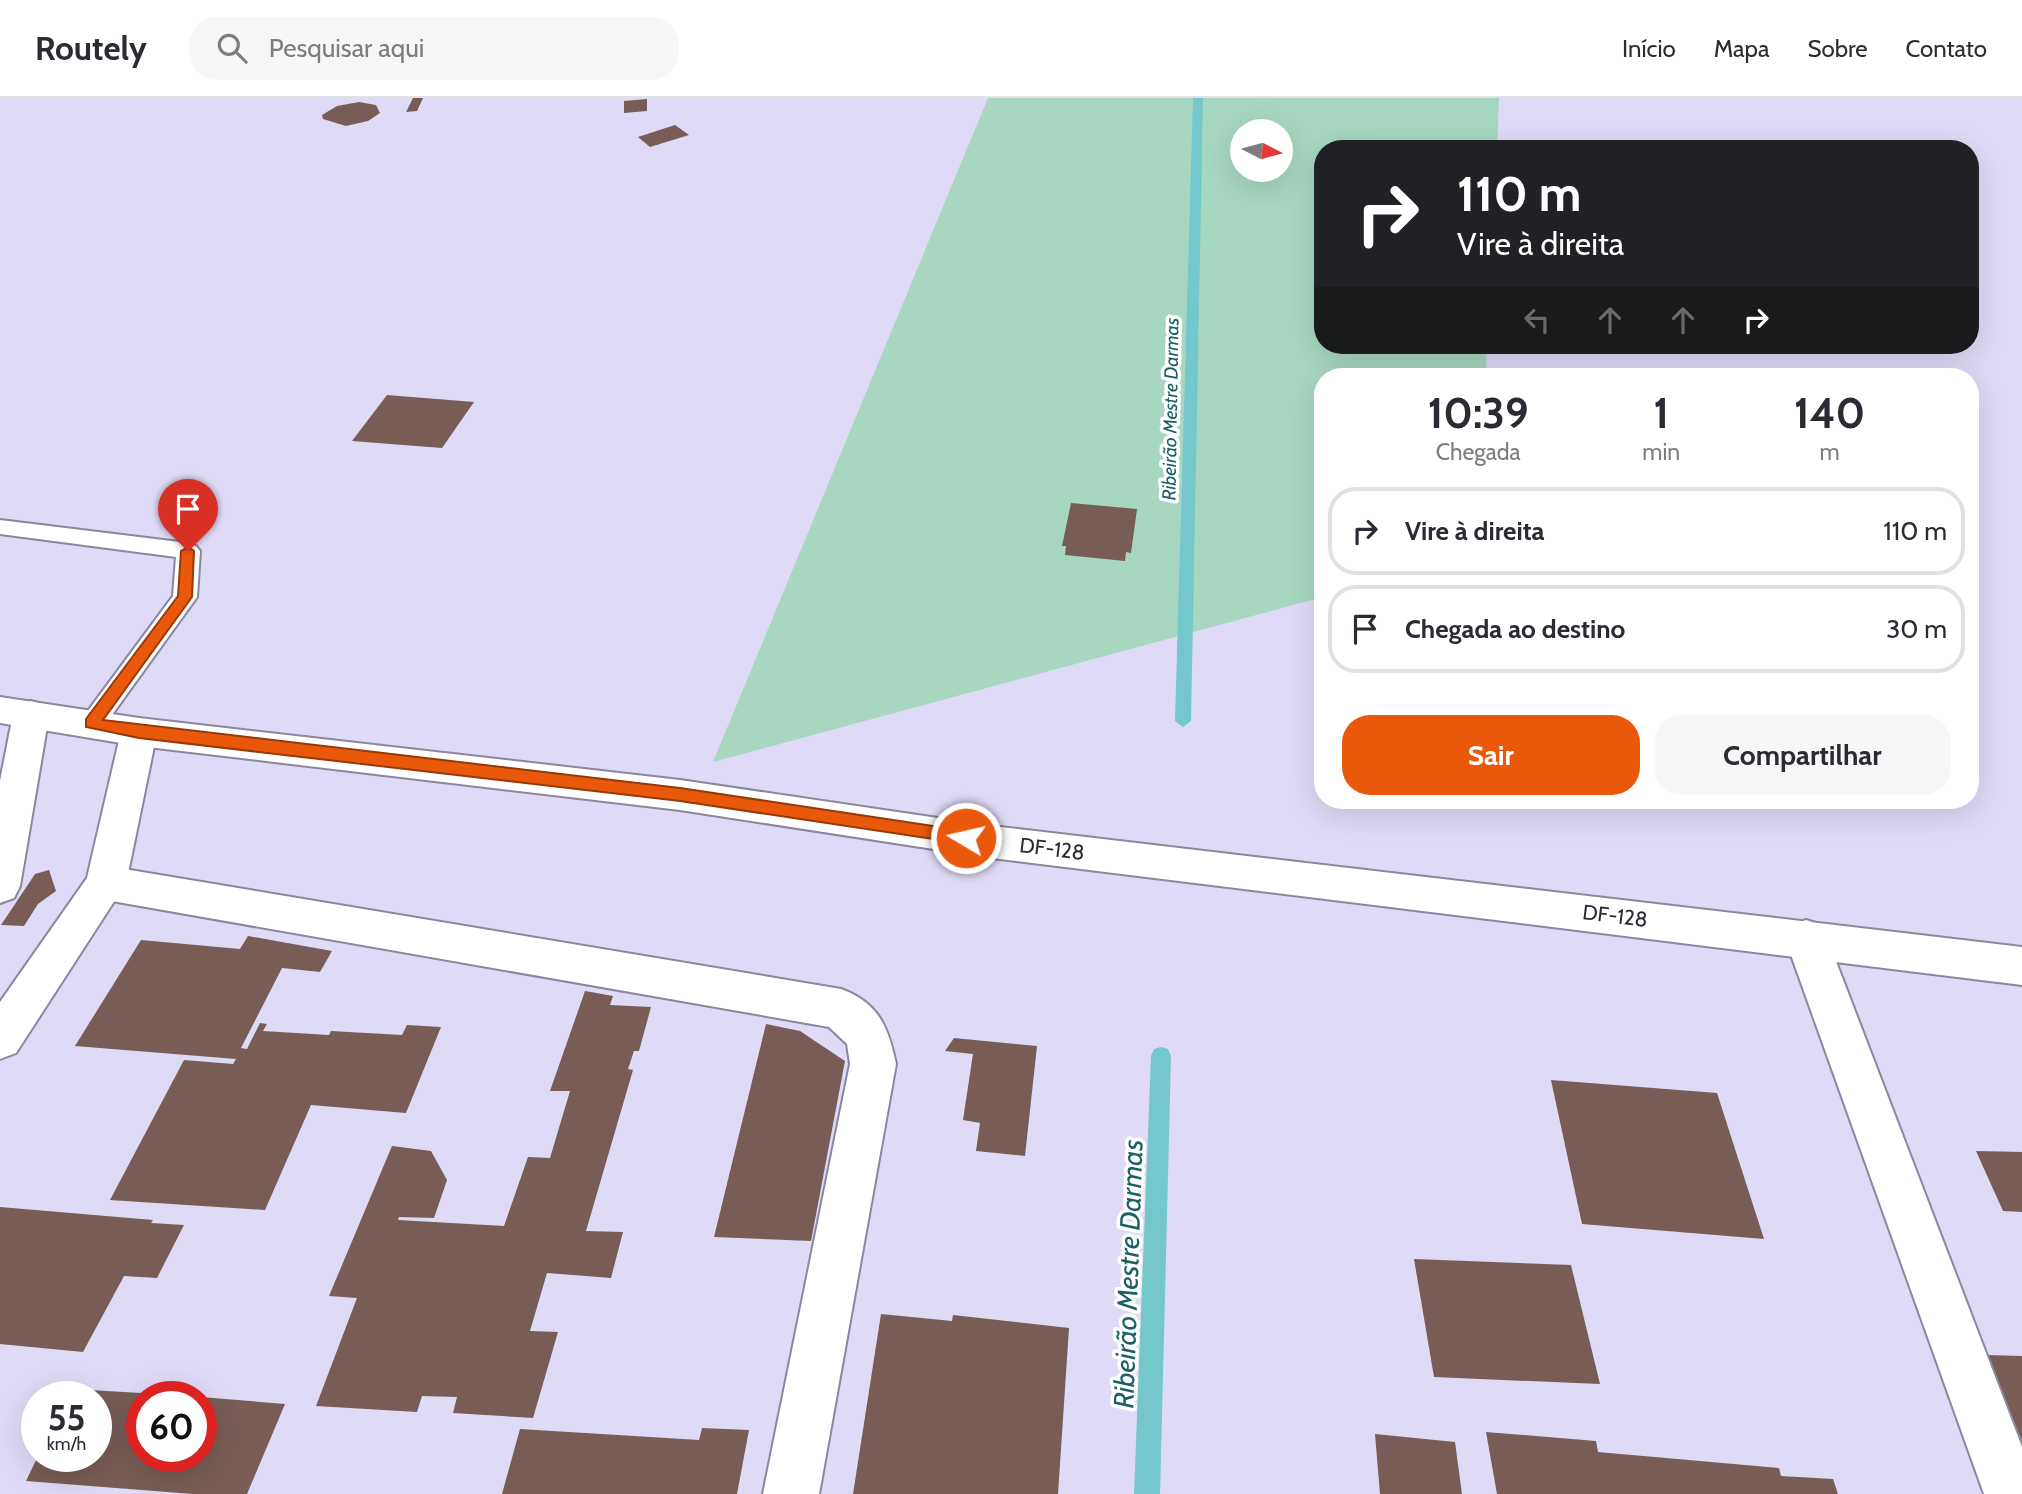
<!DOCTYPE html>
<html lang="pt">
<meta charset="utf-8">
<style>
body{margin:0;font-family:Cabin,sans-serif;background:#f7f7f7;color:#2b2b33;height:100vh;display:flex;flex-direction:column;font-size:26px;white-space:nowrap}
*{box-sizing:border-box;margin:0}
p{font-size:23px;color:#7c7c81}
.icon{flex:none;width:38px;height:38px;fill:none;stroke:currentColor;stroke-width:2;stroke-linecap:round;stroke-linejoin:round}
.map{position:relative;flex:1;overflow:hidden}
.sheet{position:absolute;left:1314px;top:270px;width:665px;height:441px;display:flex;flex-direction:column;background:#fff;border-radius:28px;box-shadow:0 7px 28px #0002}
.sheet>*{flex:none}
.hud{position:absolute;left:1314px;top:42px;width:665px;height:214px;border-radius:28px;box-shadow:0 7px 28px #0002;background:#202124;color:#fff;overflow:hidden}
.needle{width:46px;rotate:96deg}
.tools{position:absolute;left:1230px;top:21px;display:grid;gap:14px}
.tools a{display:grid;place-items:center;width:63px;height:63px;border-radius:50%;background:#fff;box-shadow:0 7px 28px #0002;font-size:35px}
.speed{position:absolute;left:21px;top:1283px;display:flex;gap:14px;font-size:35px;font-weight:700;text-align:center}
.speed>*{display:grid;place-content:center;width:91px;height:91px;border-radius:50%;background:#fff;box-shadow:0 7px 28px #0002;line-height:1}
.speed small{font-size:18px;font-weight:400}
.speed .limit{border:10px solid #d22;background:#fff;color:#111}
.pin{position:absolute;display:grid;place-items:center;width:60px;height:60px;color:#fff;margin:-72px -30px;border-radius:50% 50% 50% 0;rotate:-45deg;box-shadow:0 0 7px #0007}
.pin .icon{rotate:45deg}
.me{position:absolute;width:77px;margin:-38px;rotate:279deg;stroke-linejoin:round;filter:drop-shadow(0 0 5px #0008)}
.turn{display:flex;align-items:center;gap:24px;height:147px;padding:0 28px;font-size:32px}
.turn .icon{width:91px;height:91px;stroke-width:2.5}
.turn b{display:block;font-size:49px;line-height:60px}
.lanes{display:flex;align-items:center;height:66px;padding:0 28px;background:#0003;justify-content:center;gap:35px;direction:ltr}
.lanes .off{opacity:.35}
.eta{display:flex;justify-content:space-evenly;align-items:center;height:119px;text-align:center}
.eta b{font-size:42px;font-weight:700;line-height:49px}
.cta{display:flex;gap:14px;margin-top:auto;padding:14px 28px}
.cta a{flex:1;height:80px;border-radius:28px;background:#ea580c;color:#fff;font-size:28px;font-weight:700;line-height:80px;text-align:center}
.cta a+a{background:#f7f7f7;color:#2b2b33}
ul{padding:0;list-style:none}
li{display:flex;align-items:center;gap:21px;height:88px;margin:0 14px 10px;padding:0 14px;border:4px solid #e1e1e2;border-radius:28px}
li div{flex:1}
li b{display:block;font-size:26px}
li em{font-style:normal}
header{display:flex;align-items:center;gap:42px;box-sizing:border-box;height:98px;padding:0 35px;background:#fff;border-bottom:2px solid #e1e1e2}
header strong{font-size:33px}
nav{display:flex;gap:38px;margin-inline-start:auto;font-size:24px}
.search{width:490px;height:63px;background:#f7f7f7;display:flex;align-items:center;gap:18px;box-sizing:border-box;padding:0 24px;border-radius:28px;color:#7c7c81;font-size:26px}
.map>svg:first-child{display:block}
.green{fill:#a7d7c1;fill-rule:evenodd}
.lines{fill:none;stroke-linecap:round;stroke-linejoin:round}
.stream{fill:#74c7cb;fill-rule:evenodd}
.building{fill:#775d56}
.lane-casing{stroke:#8b879f;stroke-width:4}
.street-casing{stroke:#8b879f;stroke-width:4}
.secondary-casing{stroke:#8b879f;stroke-width:4}
.primary-casing{stroke:#8b879f;stroke-width:4}
.lane{fill:#fff;fill-rule:evenodd}
.street{fill:#fff;fill-rule:evenodd}
.secondary{fill:#fff;fill-rule:evenodd}
.primary{fill:#fff;fill-rule:evenodd}
.route{fill:#ea580c;stroke:#983908;stroke-width:2}
.labels{text-anchor:middle;stroke-width:7;stroke-linejoin:round;paint-order:stroke}
.far-water-label{font-size:19px;font-style:italic;fill:#1b6164;stroke:#fff}
.street-label{font-size:21px;fill:#2a2932;stroke:#fff}
.near-water-label{font-size:28px;font-style:italic;fill:#1b6164;stroke:#fff}
</style>
<header>
<strong>Routely</strong>
<div class="search"><svg class="icon" aria-label="search" viewBox="0 0 24 24"><circle cx="10" cy="10" r="6"/><path d="M15 15l6 6"/></svg>Pesquisar aqui</div>
<nav><a>Início</a><a>Mapa</a><a>Sobre</a><a>Contato</a></nav>
</header>
<div class="map">
<svg width="2022" height="1396" viewBox="0 0 2022 1396">
<rect width="100%" height="100%" fill="#dfdaf5"/>
<!-- green -->
<path class="green" d="M988 0H1499L1497 51H1323V247H1487L1486 278H1323V499L713 664ZM1242 33H1281V72H1242Z"/>
<g class="lines">
<!-- stream -->
<path class="stream" d="M1193 0H1203L1191 623 1183 629 1175 623Z
M1161 949 1168 951 1171 958 1160 1396H1134L1151 958 1154 951Z"/>
</g>
<!-- building -->
<path class="building" d="M413 0H423L417 13 406 14Z
M647 1V13L624 15V3Z
M359 4 376 7 380 15 368 23 346 28 323 21 322 17 337 8Z
M675 27 689 37 650 49 638 39Z
M387 297 474 304 442 350 352 343Z
M1071 405 1137 411 1131 455 1126 454 1125 463 1065 457 1066 448H1062Z
M49 772 56 793 38 806 24 828 1 827 35 776Z
M248 838 332 853 320 874 282 870 241 950 247 951 260 925 267 926 263 933 329 937 331 933 402 937 407 927 441 929 406 1015 311 1007 265 1112 110 1102 184 962 233 966 236 961 75 948 141 842 240 851Z
M585 893 613 898 610 907 651 909 639 953H634L628 971 633 972 586 1133 623 1134 611 1180 547 1175 530 1233 558 1234 533 1320 453 1315 457 1299 422 1298 417 1314 316 1308 357 1200 329 1198 392 1048 431 1053 447 1082 434 1120 399 1119 398 1122 504 1128 528 1059 550 1060 570 993H550Z
M766 926 800 933 845 963 811 1143 714 1139Z
M954 940 1037 948 1025 1058 976 1053 980 1025 963 1022 973 956 945 953Z
M1551 982 1717 995 1764 1141 1582 1126Z
M1976 1053 2022 1054V1114L2003 1113Z
M0 1109 153 1122 151 1125 184 1127 157 1180 124 1178 83 1254 0 1246Z
M1414 1161 1571 1167 1600 1286 1434 1279Z
M881 1216 952 1223 953 1217 1069 1230 1058 1396H853Z
M1986 1257 2022 1258V1343Z
M72 1291 159 1296 142 1298V1358H201V1299L285 1306 247 1396H193L26 1383 38 1358H96V1298H68Z
M702 1330 749 1332 737 1396H502L520 1331 699 1342Z
M1486 1334 1596 1343 1598 1354 1779 1370 1781 1378 1833 1381 1838 1396H1497Z
M1375 1336 1455 1344 1462 1396H1380Z"/>
<g class="lines">
<defs>
<path id="lane" d="M0 422 188 445 196 448 200 453 197 499 101 632 92 635 83 632 79 625 173 498 176 459 0 436Z"/>
<path id="street" d="M106 768 841 891C879 905 888 929 896 966L819 1396H763L850 966 847 946 829 929 106 802 92 797 86 785 92 773Z
M1806 822 1821 827 1827 840 2022 1349V1396H1984L1785 840 1791 827Z"/>
<path id="secondary" d="M31 603 44 607 49 617 20 788 14 800 0 805V683L13 617 18 607Z
M139 620 152 624 157 634 126 785 16 955 0 961V904L87 780 121 634 126 624Z"/>
<path id="primary" d="M0 599 139 620 680 682 992 728 2022 849V887L992 760 680 712 139 648 0 625Z"/>
</defs>
<!-- lane casing -->
<use href="#lane" class="lane-casing"/>
<!-- street casing -->
<use href="#street" class="street-casing"/>
<!-- secondary casing -->
<use href="#secondary" class="secondary-casing"/>
<!-- primary casing -->
<use href="#primary" class="primary-casing"/>
<!-- lane -->
<use href="#lane" class="lane"/>
<!-- street -->
<use href="#street" class="street"/>
<!-- secondary -->
<use href="#secondary" class="secondary"/>
<!-- primary -->
<use href="#primary" class="primary"/>
</g>
<!-- route -->
<path class="route" d="M188 449 194 453 192 499 103 622 680 690 966 733 974 740 966 746 680 703 139 640 86 629V621L178 498 181 453Z"/>
<g class="labels">
<!-- far-water labels -->
<g class="far-water-label">
<text transform="translate(1170 311) rotate(-89)" y="7">Ribeirão Mestre Darmas</text>
</g>
<!-- street labels -->
<g class="street-label">
<text transform="translate(1052 751) rotate(7)" y="7">DF-128</text>
<text transform="translate(1615 818) rotate(7)" y="7">DF-128</text>
</g>
<!-- near-water labels -->
<g class="near-water-label">
<text transform="translate(1128 1176) rotate(-88)" y="10">Ribeirão Mestre Darmas</text>
</g>
</g>
</svg>
<div class="tools">
<a><svg class="needle" viewBox="-14 -14 28 28"><path d="M0-13l5 13h-10z" fill="#e53935"/><path d="M0 13l5-13h-10z" fill="#7c7c81"/></svg></a>
</div>
<div class="speed"><div>55<small>km/h</small></div><div class="limit">60</div></div>
<div class="pin" style="left:188px;top:453px;background:#d93025"><svg class="icon" aria-label="arrive" viewBox="0 0 24 24"><path d="M6 21V4h12l-3 4 3 4H6"/></svg></div>
<svg class="me" style="left:966px;top:740px" viewBox="-20 -20 40 40"><circle r="17" fill="#ea580c" stroke="#fff" stroke-width="3"/><path d="M0-11L8 9 0 5-8 9z" fill="#fff"/></svg>
<div class="hud">
<div class="turn"><svg class="icon" aria-label="right" viewBox="0 0 24 24"><path d="M7 20v-9h11M14 6l5 5-5 5"/></svg><div><b>110 m</b>Vire à direita</div></div>
<div class="lanes"><svg class="icon off" aria-label="left" viewBox="0 0 24 24"><path d="M17 20v-9H6M10 6l-5 5 5 5"/></svg><svg class="icon off" aria-label="ahead" viewBox="0 0 24 24"><path d="M12 20V5M6 11l6-6 6 6"/></svg><svg class="icon off" aria-label="ahead" viewBox="0 0 24 24"><path d="M12 20V5M6 11l6-6 6 6"/></svg><svg class="icon" aria-label="right" viewBox="0 0 24 24"><path d="M7 20v-9h11M14 6l5 5-5 5"/></svg></div>
</div>
<section class="sheet">
<div class="eta">
<div><b>10:39</b><p>Chegada</p></div>
<div><b>1</b><p>min</p></div>
<div><b>140</b><p>m</p></div>
</div>
<ul>
<li><svg class="icon" aria-label="right" viewBox="0 0 24 24"><path d="M7 20v-9h11M14 6l5 5-5 5"/></svg><div><b>Vire à direita</b></div><em>110 m</em></li>
<li><svg class="icon" aria-label="arrive" viewBox="0 0 24 24"><path d="M6 21V4h12l-3 4 3 4H6"/></svg><div><b>Chegada ao destino</b></div><em>30 m</em></li>
</ul>
<div class="cta"><a>Sair</a><a>Compartilhar</a></div>
</section>
</div>
